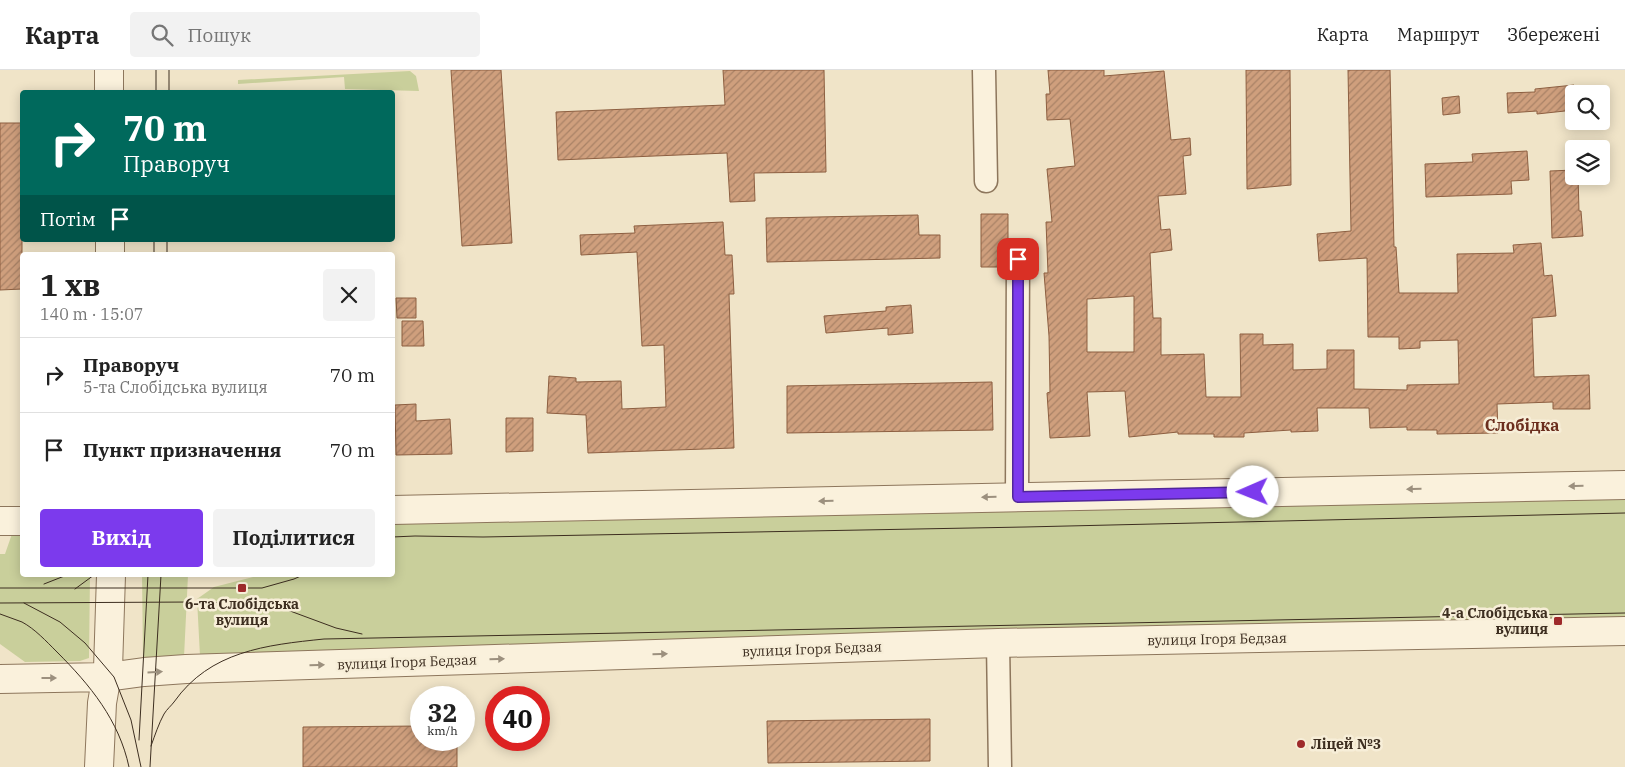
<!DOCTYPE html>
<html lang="uk">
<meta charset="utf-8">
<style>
body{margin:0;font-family:"IBM Plex Serif",serif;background:#f2f2f2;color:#222;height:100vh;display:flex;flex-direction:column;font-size:19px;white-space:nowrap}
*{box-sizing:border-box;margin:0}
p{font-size:16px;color:#767676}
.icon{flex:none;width:28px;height:28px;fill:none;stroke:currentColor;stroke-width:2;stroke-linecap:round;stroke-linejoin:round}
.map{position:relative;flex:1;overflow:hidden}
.side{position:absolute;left:20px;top:182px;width:375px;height:325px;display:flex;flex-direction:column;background:#fff;border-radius:5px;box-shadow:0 2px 12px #0003}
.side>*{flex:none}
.guide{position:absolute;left:20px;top:20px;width:375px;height:152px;border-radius:5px;box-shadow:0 2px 12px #0003;background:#00695c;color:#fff;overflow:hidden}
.buttons{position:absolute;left:1565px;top:15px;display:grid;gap:10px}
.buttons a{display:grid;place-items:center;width:45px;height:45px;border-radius:5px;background:#fff;box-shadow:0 2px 12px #0003;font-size:25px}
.speed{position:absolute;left:410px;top:616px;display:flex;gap:10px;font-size:25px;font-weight:700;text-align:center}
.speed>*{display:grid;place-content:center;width:65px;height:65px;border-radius:50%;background:#fff;box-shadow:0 2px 12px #0003;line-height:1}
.speed small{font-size:12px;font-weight:400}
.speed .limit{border:8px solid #d22;background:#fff;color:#111}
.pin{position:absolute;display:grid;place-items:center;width:42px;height:42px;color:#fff;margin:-21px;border-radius:10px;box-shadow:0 2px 8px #0006}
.me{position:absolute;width:55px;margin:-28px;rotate:269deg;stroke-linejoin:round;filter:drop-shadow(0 0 4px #0008)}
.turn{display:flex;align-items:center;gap:18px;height:105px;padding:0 20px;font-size:22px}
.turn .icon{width:65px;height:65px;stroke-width:2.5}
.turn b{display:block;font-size:35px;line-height:42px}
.then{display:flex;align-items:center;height:48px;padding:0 20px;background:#0003;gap:10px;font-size:19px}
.round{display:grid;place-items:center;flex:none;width:52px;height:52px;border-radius:5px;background:#f2f2f2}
.headline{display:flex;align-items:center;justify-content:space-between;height:85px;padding:0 20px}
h1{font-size:30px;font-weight:700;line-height:38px}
.button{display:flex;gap:10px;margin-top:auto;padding:10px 20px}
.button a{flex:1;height:58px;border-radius:5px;background:#7c3aed;color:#fff;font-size:20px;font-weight:700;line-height:58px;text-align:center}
.button a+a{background:#f2f2f2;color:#222}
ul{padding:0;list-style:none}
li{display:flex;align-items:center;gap:15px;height:75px;padding:0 20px;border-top:1px solid #e0e0e0}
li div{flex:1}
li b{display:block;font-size:19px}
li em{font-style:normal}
header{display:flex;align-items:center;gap:30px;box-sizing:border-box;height:70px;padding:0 25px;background:#fff;border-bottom:1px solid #e0e0e0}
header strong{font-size:24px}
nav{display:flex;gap:28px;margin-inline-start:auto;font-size:18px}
.search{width:350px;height:45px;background:#f2f2f2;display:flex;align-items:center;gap:12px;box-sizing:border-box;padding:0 18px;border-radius:5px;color:#767676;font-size:19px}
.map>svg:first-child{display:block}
.green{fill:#c9cf9b}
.building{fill:url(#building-hatch);stroke:#8d5f41;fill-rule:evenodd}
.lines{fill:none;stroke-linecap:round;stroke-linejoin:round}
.minor-casing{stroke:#8d765c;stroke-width:25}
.tertiary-casing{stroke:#8d765c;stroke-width:30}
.minor{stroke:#faf1dc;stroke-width:22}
.tertiary{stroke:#faf1dc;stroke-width:28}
.tram{stroke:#3d2e20;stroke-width:1}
.oneway{fill:#9c907e}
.route-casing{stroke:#51269a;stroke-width:12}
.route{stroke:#7c3aed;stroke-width:9}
.poi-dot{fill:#9e2a2b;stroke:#f7eed8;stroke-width:2}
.labels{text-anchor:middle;stroke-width:5;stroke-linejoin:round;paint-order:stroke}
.poi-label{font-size:14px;font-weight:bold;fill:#3d2e20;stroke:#f7eed8}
.street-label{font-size:14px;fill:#3d2e20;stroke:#f7eed8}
.quarter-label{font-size:16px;font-weight:bold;fill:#6b2e1e;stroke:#f7eed8}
</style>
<header>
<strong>Карта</strong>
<div class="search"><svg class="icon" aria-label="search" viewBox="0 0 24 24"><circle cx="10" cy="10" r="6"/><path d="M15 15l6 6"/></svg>Пошук</div>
<nav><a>Карта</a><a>Маршрут</a><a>Збережені</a></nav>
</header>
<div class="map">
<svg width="1625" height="697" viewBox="0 0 1625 697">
<defs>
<pattern id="building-hatch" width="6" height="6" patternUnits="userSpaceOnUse" patternTransform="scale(1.25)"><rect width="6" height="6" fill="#cf9f7d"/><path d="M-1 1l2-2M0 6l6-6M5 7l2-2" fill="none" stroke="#a98266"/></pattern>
</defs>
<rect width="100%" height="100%" fill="#f0e4c8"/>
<!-- green -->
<path class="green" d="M410 1 416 6 419 21 345 19 344 7 238 14V10Z
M1625 427V547L200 586 197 529 214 517 261 505H392L393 449Z
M22 460V505H90L89 588 80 591 25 592 0 574V484H5L13 461Z
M142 505H188L184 587 149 588 143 587Z"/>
<!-- building -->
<path class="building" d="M451 0H501L512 173 462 176Z
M723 0H824L826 102 754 103 755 131 730 132 727 83 558 90 556 42 725 35Z
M1048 0H1104V6L1164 1 1171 70 1190 68 1191 85 1183 86 1186 124 1158 126 1161 160 1170 159 1172 180 1150 183 1153 248H1161V285L1204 284 1206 327H1241L1240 264H1263V275L1293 274V300L1327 299V280H1354V319L1407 320V315L1459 314 1458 270 1420 271V278L1399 279V267H1368L1367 188 1319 191 1317 164 1351 161 1348 0H1390L1394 177H1396L1399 223H1458L1457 184 1514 183 1513 175 1541 173 1544 206 1552 205 1556 246 1532 248 1534 307 1589 305 1590 339H1553V332L1497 334 1498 363 1437 364V360H1407V357L1370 358 1369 338H1317L1318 361 1291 362V360L1244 363V367H1214V364H1178V362L1129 367 1125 321 1087 322 1090 366 1050 368 1047 323 1050 322 1049 266 1044 203H1048L1046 152H1052L1047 99 1075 96 1070 49 1047 50 1046 24H1050ZM1134 226V282H1087V229Z
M1246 0H1290L1291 115 1247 119Z
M1574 15V40L1537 44V41L1508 43 1507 23 1535 22V19Z
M1459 26 1460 43 1443 45 1442 28Z
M0 53H22V219L0 220Z
M1527 81 1529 110 1511 111 1512 124 1426 127 1425 94 1473 92 1472 84Z
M1574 100V106H1578L1579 141H1581L1583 166 1552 168 1550 101Z
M981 144H1008V181L1005 188V197H981Z
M918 145 919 165H940V188L767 192 766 148Z
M723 152 725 185H732L734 224H729L734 378 588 383 586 345 547 343 549 306 576 308V312L621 311 622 339 666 337 664 275 642 276 637 182 581 185 580 165 635 163 634 156Z
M396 228H416V248H397Z
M911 235 913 263 888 265V258L826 263 824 246 886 241V237Z
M402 251H423L424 276H402Z
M992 312 993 360 787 363V316Z
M416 334V351L450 349 452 384 396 385 395 335Z
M506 348H533V381L506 382Z
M930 649V691L768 693 767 651Z
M421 656V670H457V697H303V657Z"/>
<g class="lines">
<defs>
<path id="minor" d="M984 0 986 111
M1017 427 1018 189
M998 573 1000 697"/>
<path id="tertiary" d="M109 0V22
M110 170V185
M392 440 1625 415
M0 451H22
M0 609 107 607 144 602 186 599 998 573 1625 561
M99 697 102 633 108 599 111 505"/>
</defs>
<!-- minor casing -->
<use href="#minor" class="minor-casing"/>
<!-- tertiary casing -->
<use href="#tertiary" class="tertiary-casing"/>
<!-- minor -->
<use href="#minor" class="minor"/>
<!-- tertiary -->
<use href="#tertiary" class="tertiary"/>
<!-- tram -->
<path class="tram" d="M156 22V0
M169 22V0
M154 185V170
M167 185V170
M392 467 415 466 483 467 1025 457 1625 443
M44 514 67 505
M0 518H262L294 509 303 505
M75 519 94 505
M0 533 192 532 237 533 282 538 336 558 362 564
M24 533 60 552 85 573 114 607 131 650 141 697
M0 544C7 547 15 549 22 552 35 559 46 571 57 582 90 615 119 650 129 697
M139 670 148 505
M151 676C155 665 159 653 164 644 167 639 171 636 174 632 210 581 266 575 324 569L1625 543
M150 697 161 505"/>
</g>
<!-- one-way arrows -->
<defs><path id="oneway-solid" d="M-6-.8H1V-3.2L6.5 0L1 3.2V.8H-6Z" transform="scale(1.25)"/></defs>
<g class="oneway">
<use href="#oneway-solid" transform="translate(1576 416) rotate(179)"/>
<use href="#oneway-solid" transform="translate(1414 419) rotate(179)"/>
<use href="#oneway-solid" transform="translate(989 427) rotate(179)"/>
<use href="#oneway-solid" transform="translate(826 431) rotate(179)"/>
<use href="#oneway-solid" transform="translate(660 584) rotate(-2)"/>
<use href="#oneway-solid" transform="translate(497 589) rotate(-2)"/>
<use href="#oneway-solid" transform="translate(317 595) rotate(-2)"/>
<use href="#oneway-solid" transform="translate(155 602) rotate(-3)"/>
<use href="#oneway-solid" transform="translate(49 608)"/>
</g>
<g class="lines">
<defs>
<path id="route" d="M1018 189V427L1253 422"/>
</defs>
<!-- route casing -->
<use href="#route" class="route-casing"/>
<!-- route -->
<use href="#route" class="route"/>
</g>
<!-- markers -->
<g class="poi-dot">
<rect x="237" y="513" width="10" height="10" rx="2.5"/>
<rect x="1553" y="546" width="10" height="10" rx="2.5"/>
<circle cx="1301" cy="674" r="5"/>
</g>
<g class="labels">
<!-- poi labels -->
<g class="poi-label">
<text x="242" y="539">6-та Слобідська<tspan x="242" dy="16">вулиця</tspan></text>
<text x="1548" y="548" text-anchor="end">4-а Слобідська<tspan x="1548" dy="16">вулиця</tspan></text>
<text x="1311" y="679" text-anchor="start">Ліцей №3</text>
</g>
<!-- street labels -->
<g class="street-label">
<text transform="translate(1217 569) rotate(-1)" y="5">вулиця Ігоря Бедзая</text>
<text transform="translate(812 579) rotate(-2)" y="5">вулиця Ігоря Бедзая</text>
<text transform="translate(407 592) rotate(-2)" y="5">вулиця Ігоря Бедзая</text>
</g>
<!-- quarter labels -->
<g class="quarter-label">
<text x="1522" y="361">Слобідка</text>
</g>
</g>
</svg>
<div class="buttons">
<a><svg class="icon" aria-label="search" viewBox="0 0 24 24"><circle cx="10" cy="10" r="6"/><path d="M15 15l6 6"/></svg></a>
<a><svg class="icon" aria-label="layers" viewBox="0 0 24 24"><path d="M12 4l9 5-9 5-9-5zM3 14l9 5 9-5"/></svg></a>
</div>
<div class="speed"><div>32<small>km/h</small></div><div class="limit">40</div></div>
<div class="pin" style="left:1018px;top:189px;background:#d93025"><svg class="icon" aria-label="arrive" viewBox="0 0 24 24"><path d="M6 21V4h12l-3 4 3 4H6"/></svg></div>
<svg class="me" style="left:1253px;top:422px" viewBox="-20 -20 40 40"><circle r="19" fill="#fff"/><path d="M0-13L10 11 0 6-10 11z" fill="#7c3aed"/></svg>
<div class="guide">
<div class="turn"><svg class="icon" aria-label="right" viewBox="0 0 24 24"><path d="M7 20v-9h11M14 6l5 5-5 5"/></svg><div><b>70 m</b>Праворуч</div></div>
<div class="then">Потім<svg class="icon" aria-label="arrive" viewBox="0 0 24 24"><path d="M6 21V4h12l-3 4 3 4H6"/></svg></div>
</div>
<section class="side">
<div class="headline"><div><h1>1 хв</h1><p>140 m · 15:07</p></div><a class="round"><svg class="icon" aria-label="close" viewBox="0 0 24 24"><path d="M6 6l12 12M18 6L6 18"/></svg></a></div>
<ul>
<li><svg class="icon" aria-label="right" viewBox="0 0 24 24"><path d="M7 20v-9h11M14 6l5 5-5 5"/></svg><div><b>Праворуч</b><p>5-та Слобідська вулиця</p></div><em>70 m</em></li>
<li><svg class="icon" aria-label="arrive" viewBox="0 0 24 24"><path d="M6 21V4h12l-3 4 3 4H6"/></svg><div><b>Пункт призначення</b></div><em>70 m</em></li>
</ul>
<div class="button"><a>Вихід</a><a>Поділитися</a></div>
</section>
</div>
